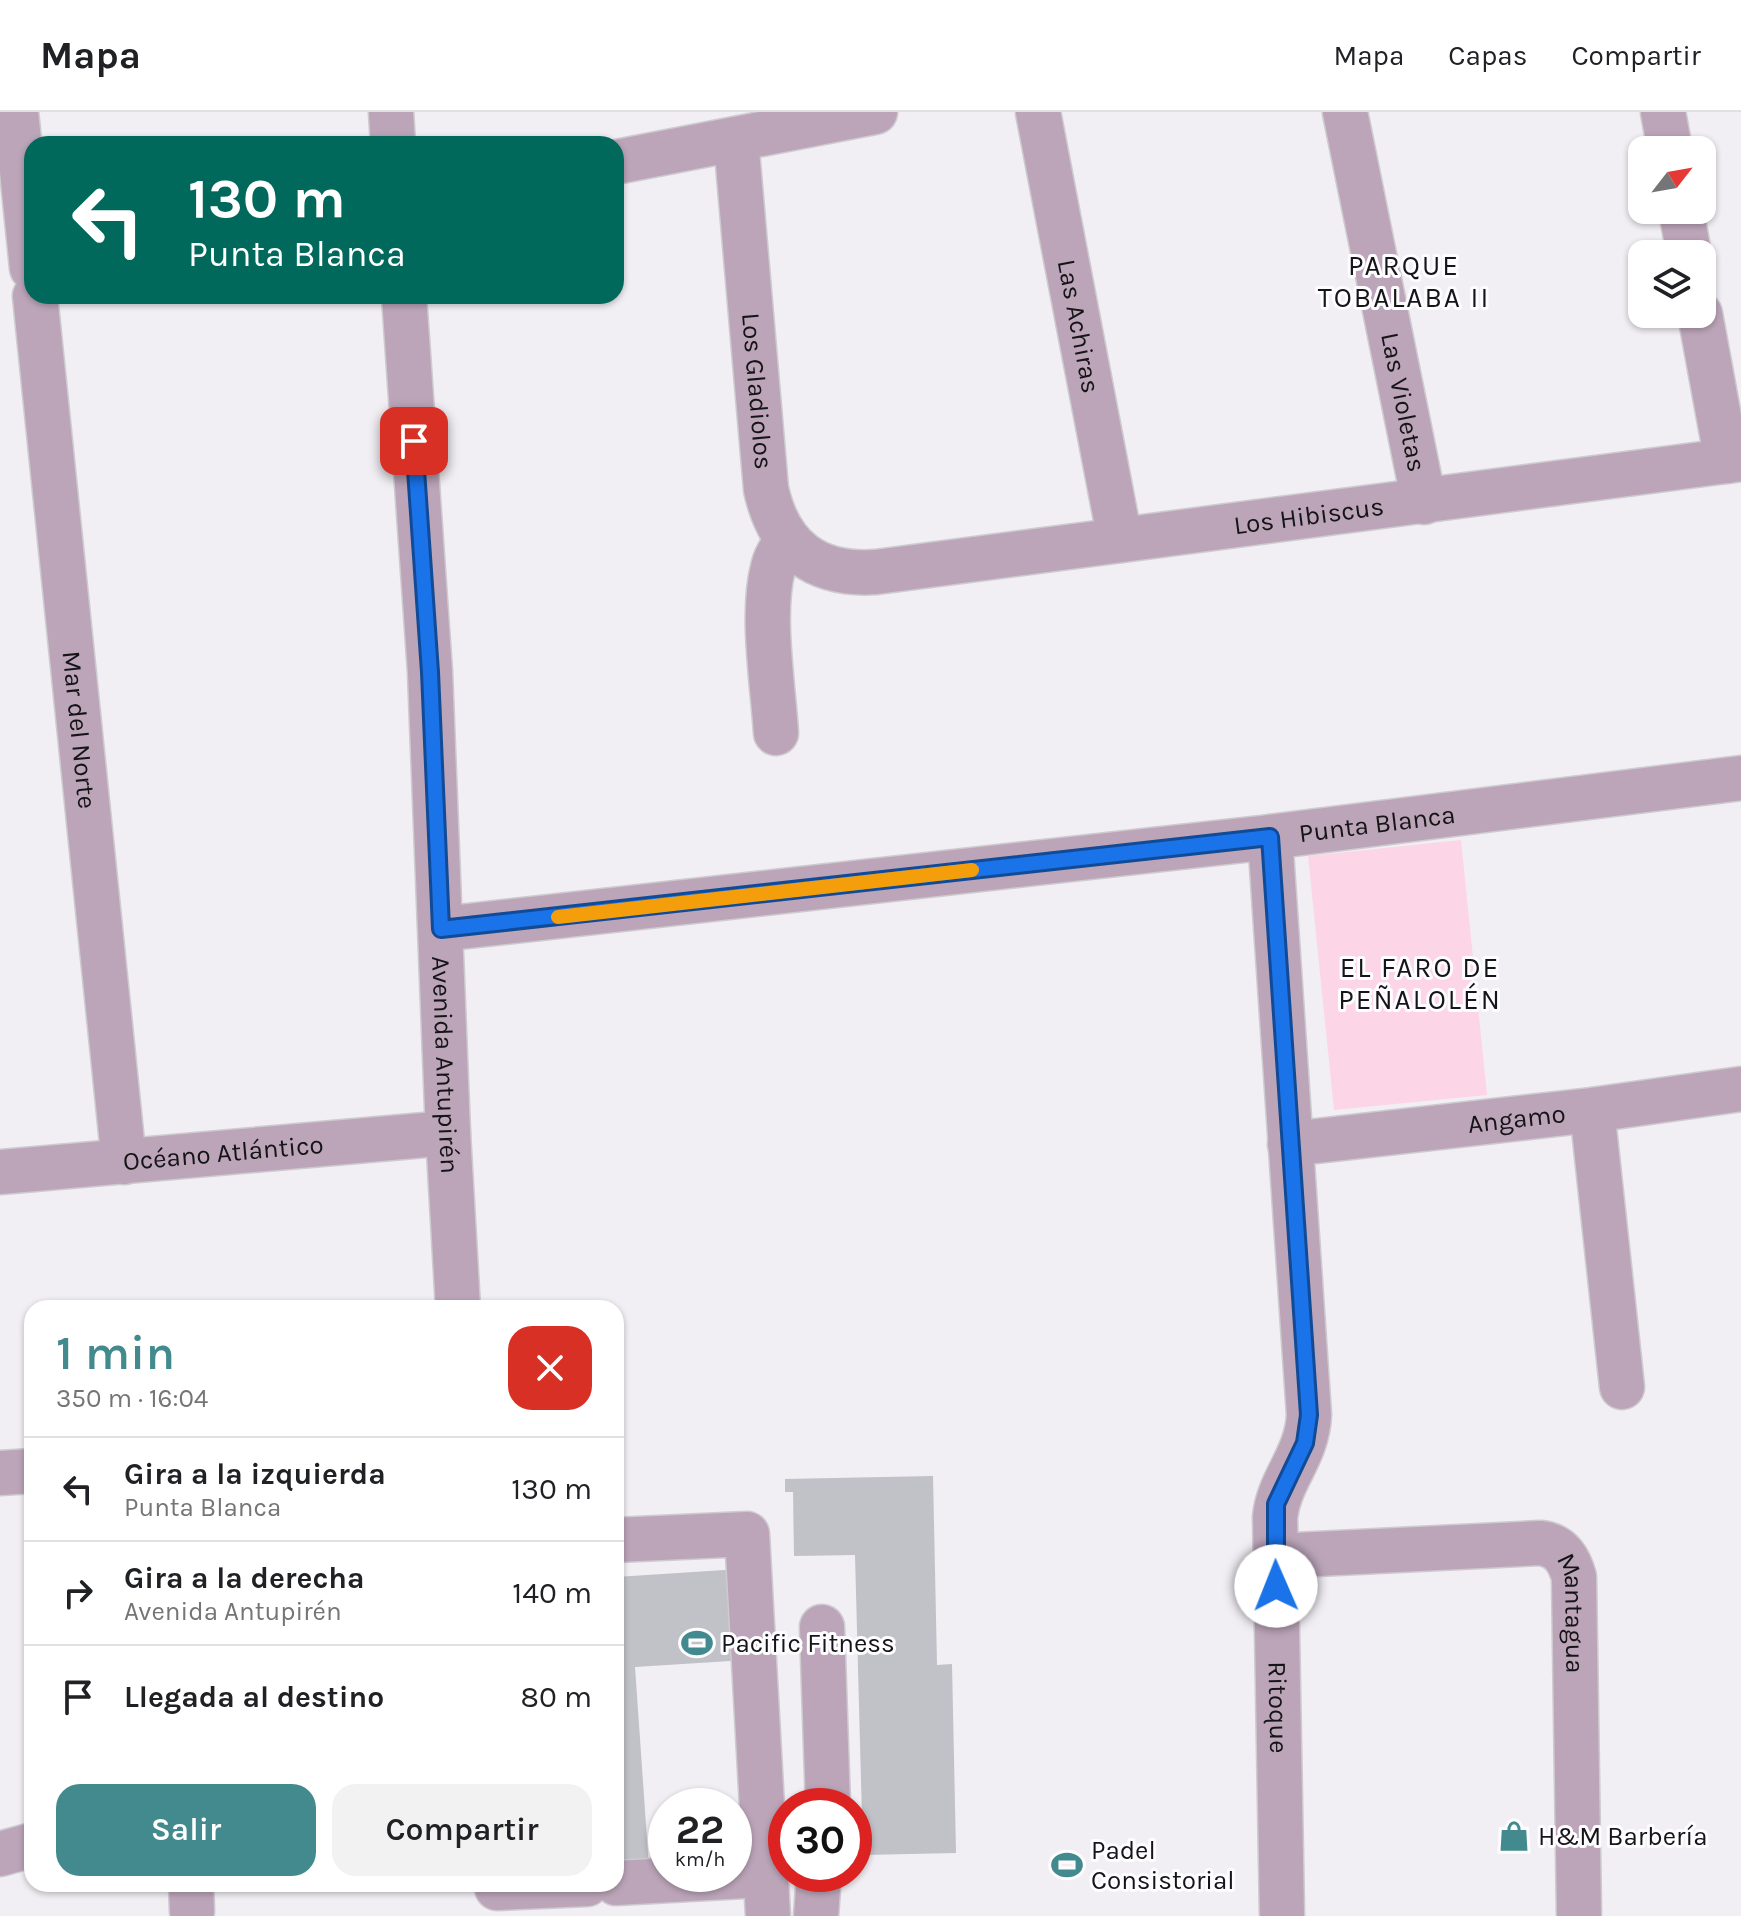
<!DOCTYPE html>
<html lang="es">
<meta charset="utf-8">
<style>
body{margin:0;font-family:Karla,sans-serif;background:#f2f2f2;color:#202124;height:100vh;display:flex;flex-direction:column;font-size:30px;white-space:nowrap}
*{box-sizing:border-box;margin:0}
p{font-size:26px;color:#757577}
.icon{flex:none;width:44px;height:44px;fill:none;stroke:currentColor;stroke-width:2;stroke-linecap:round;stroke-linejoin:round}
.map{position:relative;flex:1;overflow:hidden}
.drawer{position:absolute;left:24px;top:1188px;width:600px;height:592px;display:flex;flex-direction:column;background:#fff;border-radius:24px;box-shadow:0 2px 6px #0004}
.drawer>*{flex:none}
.banner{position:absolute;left:24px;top:24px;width:600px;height:168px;border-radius:24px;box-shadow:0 2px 6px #0004;background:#00695c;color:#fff;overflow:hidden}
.needle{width:52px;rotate:59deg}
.tools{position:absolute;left:1628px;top:24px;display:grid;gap:16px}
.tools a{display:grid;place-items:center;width:88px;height:88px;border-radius:16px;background:#fff;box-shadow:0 2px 6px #0004;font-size:40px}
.speed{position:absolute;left:648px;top:1676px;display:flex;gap:16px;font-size:40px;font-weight:700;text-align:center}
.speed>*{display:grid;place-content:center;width:104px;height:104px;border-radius:50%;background:#fff;box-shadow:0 2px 6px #0004;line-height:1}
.speed small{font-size:20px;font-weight:400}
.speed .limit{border:12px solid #d22;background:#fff;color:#111}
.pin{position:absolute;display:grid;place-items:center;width:68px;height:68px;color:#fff;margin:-34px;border-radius:16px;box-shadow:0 4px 12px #0006}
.me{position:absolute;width:88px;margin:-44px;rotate:359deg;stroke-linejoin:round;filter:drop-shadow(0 0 6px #0008)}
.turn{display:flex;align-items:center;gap:28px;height:168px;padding:0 32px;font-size:36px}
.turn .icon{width:104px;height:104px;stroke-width:2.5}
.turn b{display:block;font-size:56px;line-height:68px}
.round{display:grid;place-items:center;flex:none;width:84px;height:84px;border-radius:24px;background:#f2f2f2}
.head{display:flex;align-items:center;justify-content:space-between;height:136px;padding:0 32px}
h1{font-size:48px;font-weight:600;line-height:60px;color:#428a8d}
.button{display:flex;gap:16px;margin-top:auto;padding:16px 32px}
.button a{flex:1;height:92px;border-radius:24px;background:#428a8d;color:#fff;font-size:32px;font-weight:600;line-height:92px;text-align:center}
.button a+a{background:#f2f2f2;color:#202124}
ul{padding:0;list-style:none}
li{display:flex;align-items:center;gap:24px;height:104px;padding:0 32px;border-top:2px solid #e0e0e0}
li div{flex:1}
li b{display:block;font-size:30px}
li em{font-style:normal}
header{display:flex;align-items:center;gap:48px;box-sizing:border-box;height:112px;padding:0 40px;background:#fff;border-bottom:2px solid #e0e0e0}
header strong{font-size:38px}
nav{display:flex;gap:44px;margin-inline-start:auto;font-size:28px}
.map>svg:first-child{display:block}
.green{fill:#fcd6e6}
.building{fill:#c1c1c8}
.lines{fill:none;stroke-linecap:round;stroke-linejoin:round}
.minor-casing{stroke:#cecbd0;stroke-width:47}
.minor{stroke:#bca5b9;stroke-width:44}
.route-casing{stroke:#114b97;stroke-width:20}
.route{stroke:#1a73e8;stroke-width:14}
.slow{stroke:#f59e0b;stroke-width:14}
.labels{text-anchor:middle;stroke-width:6;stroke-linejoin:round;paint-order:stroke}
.street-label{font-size:26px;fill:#151416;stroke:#fdfcff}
.poi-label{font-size:26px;fill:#151416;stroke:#fdfcff;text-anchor:start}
.neighbourhood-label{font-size:28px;letter-spacing:2px;fill:#151416;stroke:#fdfcff}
</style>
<header>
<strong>Mapa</strong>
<nav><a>Mapa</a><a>Capas</a><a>Compartir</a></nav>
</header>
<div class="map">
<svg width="1741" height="1804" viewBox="0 0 1741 1804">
<rect width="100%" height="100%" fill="#f1eef4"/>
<!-- green -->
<path class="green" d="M1461 728 1487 983 1334 998 1308 744Z"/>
<!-- building -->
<path class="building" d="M933 1364 937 1553 952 1552 956 1741 863 1743 855 1443 794 1444 793 1380H785V1367Z
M740 1457 746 1548 635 1555 649 1756 616 1758V1465Z"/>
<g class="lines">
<defs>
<g id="minor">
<path d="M16 0 32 156"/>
<path d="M391 0 393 32"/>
<path id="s1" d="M1038 0 1120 428"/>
<path id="s2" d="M1345 0 1424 390"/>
<path d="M1663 0 1670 38"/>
<path id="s3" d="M736 28 766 377C779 437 816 464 876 460L1741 347"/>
<path d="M616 50 875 0"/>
<path d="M1681 98 1689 142"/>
<path id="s4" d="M35 184 124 1050"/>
<path id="s5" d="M404 184 430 560 448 1021 458 1196"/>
<path d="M1700 202 1727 349"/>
<path d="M776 621C773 573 761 502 773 456 775 446 781 437 787 428"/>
<path id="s6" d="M1270 725 1309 1303C1307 1345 1279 1367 1275 1405L1282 1804"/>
<path id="s7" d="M441 817 1270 725 1741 666"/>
<path d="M1592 998 1622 1275"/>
<path id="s8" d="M1290 1032 1592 998 1741 977"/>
<path id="s9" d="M0 1060 448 1021"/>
<path d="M0 1361 32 1359"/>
<path d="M616 1428 747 1422 768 1804"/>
<path id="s10" d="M1276 1444 1540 1431C1560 1433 1569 1447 1574 1465L1579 1804"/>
<path d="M822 1515 828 1694"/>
<path d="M0 1742 32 1733"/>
<path d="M616 1771 764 1763"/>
<path d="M191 1772 192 1799"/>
<path d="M497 1776 587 1772"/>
<path d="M816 1804 819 1762"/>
</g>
</defs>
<!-- minor casing -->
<use href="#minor" class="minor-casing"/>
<!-- minor -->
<use href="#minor" class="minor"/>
</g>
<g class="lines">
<defs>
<path id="route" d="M414 329 430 560 441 817 1270 725 1309 1303 1305 1331 1276 1392V1474"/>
</defs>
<!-- route casing -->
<use href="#route" class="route-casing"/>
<!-- route -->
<use href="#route" class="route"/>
<!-- slow -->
<path class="slow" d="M558 805 972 758"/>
</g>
<!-- icons -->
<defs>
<symbol id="stadium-bare" viewBox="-9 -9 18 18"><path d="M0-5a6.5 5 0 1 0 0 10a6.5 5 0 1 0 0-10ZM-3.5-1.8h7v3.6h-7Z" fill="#428a8d" stroke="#fdfcff" stroke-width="2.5" paint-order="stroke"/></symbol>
<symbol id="shop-bare" viewBox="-9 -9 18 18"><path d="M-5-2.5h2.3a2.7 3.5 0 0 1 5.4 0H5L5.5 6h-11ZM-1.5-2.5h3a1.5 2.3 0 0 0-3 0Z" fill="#428a8d" stroke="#fdfcff" stroke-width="2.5" paint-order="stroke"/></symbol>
</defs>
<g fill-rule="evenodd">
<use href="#stadium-bare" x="675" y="1509" width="44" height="44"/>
<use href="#shop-bare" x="1492" y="1702" width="44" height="44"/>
<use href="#stadium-bare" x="1045" y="1731" width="44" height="44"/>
</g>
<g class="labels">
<!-- street labels -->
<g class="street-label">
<text dy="9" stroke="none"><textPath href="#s1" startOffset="218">Las Achiras</textPath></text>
<text dy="9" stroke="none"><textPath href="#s3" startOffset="252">Los Gladiolos</textPath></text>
<text dy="9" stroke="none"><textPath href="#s2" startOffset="296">Las Violetas</textPath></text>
<text dy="9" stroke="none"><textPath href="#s3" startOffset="940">Los Hibiscus</textPath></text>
<text dy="9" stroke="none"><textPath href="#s4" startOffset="436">Mar del Norte</textPath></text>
<text dy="9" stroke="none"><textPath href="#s7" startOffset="942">Punta Blanca</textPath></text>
<text dy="9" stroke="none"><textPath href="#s5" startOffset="770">Avenida Antupirén</textPath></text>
<text dy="9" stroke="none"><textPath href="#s8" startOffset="228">Angamo</textPath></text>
<text dy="9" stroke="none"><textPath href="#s9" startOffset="224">Océano Atlántico</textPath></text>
<text dy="9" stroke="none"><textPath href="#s10" startOffset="352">Mantagua</textPath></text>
<text dy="9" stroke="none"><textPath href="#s6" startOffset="878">Ritoque</textPath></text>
</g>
<!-- poi labels -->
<g class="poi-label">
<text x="721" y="1540">Pacific Fitness</text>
<text x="1538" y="1733">H&amp;M Barbería</text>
<text x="1091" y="1747">Padel<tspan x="1091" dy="30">Consistorial</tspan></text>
</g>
<!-- neighbourhood labels -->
<g class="neighbourhood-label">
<text x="1404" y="163">PARQUE<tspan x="1404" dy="32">TOBALABA II</tspan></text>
<text x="1420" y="865">EL FARO DE<tspan x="1420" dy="32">PEÑALOLÉN</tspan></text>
</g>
</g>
</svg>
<div class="tools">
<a><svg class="needle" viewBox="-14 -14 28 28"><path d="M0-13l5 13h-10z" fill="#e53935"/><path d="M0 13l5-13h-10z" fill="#757577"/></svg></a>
<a><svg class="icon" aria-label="layers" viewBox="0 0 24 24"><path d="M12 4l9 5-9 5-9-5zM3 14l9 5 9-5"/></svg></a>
</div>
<div class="speed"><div>22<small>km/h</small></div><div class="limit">30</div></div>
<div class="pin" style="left:414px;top:329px;background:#d93025"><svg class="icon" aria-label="arrive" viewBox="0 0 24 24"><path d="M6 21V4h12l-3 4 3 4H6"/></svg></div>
<svg class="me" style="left:1276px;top:1474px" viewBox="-20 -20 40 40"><circle r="19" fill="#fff"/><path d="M0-13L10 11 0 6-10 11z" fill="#1a73e8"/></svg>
<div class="banner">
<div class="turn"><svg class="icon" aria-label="left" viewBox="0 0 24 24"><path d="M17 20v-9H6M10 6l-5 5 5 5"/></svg><div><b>130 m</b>Punta Blanca</div></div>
</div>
<section class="drawer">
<div class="head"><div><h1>1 min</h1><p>350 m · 16:04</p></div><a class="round" style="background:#d93025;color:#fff"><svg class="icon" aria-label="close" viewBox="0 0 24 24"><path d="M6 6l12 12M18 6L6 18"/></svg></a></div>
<ul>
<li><svg class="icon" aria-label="left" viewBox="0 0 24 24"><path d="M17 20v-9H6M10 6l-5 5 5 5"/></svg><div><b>Gira a la izquierda</b><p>Punta Blanca</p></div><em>130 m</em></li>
<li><svg class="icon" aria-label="right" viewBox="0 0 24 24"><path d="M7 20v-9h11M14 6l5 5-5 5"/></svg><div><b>Gira a la derecha</b><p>Avenida Antupirén</p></div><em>140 m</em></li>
<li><svg class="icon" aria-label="arrive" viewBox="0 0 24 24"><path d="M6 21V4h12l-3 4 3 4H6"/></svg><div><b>Llegada al destino</b></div><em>80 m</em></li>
</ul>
<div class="button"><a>Salir</a><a>Compartir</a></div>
</section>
</div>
